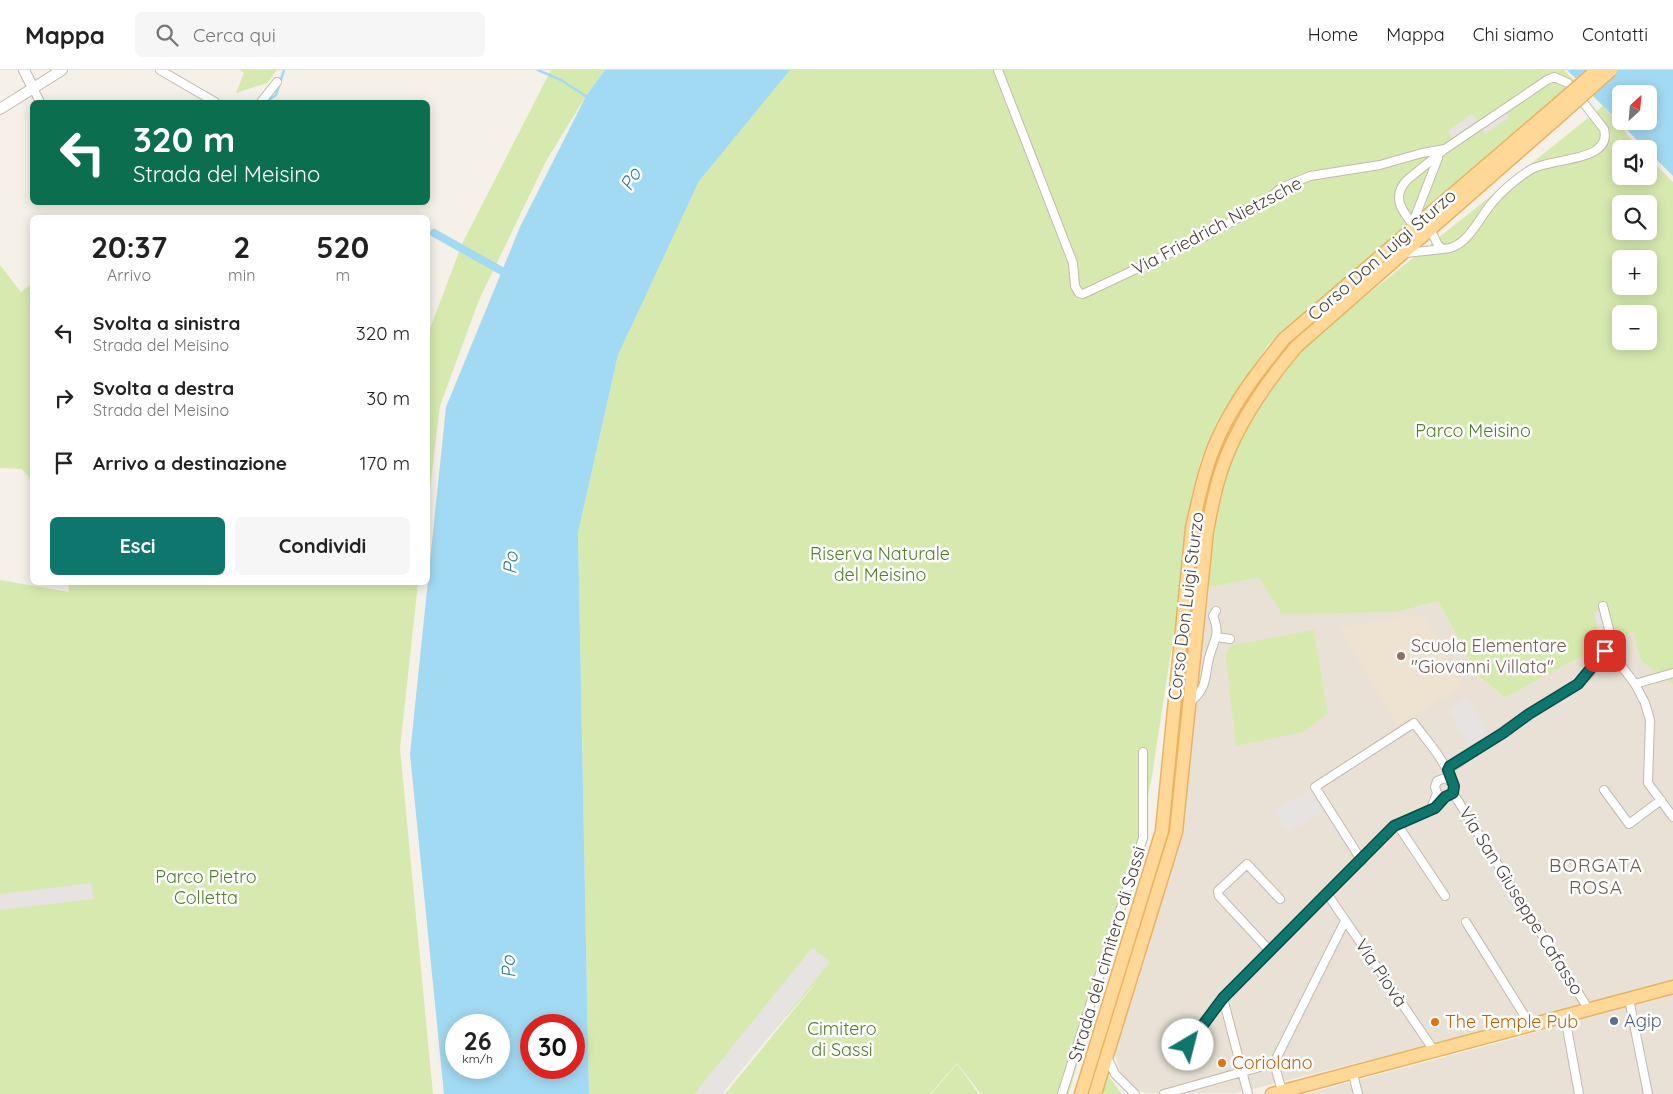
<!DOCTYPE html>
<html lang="it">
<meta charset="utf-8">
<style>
body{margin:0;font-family:Quicksand,sans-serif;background:#f6f6f6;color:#222;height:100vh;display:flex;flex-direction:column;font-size:19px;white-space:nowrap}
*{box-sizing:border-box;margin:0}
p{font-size:16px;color:#767676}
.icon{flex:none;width:28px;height:28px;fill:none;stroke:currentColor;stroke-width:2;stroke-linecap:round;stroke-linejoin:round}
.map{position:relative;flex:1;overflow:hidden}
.drawer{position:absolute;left:30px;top:145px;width:400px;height:370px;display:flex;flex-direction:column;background:#fff;border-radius:8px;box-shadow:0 2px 12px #0003}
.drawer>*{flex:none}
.hud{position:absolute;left:30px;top:30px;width:400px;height:105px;border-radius:8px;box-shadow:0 2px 12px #0003;background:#0b6e4f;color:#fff;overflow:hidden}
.needle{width:32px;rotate:26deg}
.controls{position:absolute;left:1612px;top:15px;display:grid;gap:10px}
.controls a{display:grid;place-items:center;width:45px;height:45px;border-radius:8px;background:#fff;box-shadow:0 2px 12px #0003;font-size:25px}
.speed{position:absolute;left:445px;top:944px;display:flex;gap:10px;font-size:25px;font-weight:700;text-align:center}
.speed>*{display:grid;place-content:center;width:65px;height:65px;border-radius:50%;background:#fff;box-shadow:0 2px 12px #0003;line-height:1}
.speed small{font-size:12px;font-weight:400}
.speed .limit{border:8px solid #d22;background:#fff;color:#111}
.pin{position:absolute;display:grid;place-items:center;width:42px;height:42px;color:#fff;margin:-21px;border-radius:10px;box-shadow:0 2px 8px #0006}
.me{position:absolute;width:55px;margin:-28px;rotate:37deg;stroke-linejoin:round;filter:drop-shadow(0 0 4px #0008)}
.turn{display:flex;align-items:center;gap:18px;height:105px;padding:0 20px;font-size:22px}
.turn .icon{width:65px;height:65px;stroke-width:2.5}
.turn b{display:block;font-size:35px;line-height:42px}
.eta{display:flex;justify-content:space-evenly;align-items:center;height:85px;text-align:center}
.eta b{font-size:30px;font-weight:700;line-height:35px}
.primary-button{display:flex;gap:10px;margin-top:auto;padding:10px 20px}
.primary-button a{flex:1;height:58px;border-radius:8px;background:#0f766e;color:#fff;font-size:20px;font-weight:700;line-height:58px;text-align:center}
.primary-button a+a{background:#f6f6f6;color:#222}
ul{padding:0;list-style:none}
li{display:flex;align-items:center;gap:15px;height:65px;padding:0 20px}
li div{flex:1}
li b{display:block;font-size:19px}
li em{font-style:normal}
header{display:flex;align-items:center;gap:30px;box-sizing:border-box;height:70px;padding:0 25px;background:#fff;border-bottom:1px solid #e0e0e0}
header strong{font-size:24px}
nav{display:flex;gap:28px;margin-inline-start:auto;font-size:18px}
.search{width:350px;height:45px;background:#f6f6f6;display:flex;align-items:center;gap:12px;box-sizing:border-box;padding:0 18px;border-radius:8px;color:#767676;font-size:19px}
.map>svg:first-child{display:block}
.residential{fill:#e9e1d6}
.education{fill:#eee3d1}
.green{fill:#d6eab0;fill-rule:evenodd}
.parking{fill:#e6e3e0}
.water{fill:#a3daf3;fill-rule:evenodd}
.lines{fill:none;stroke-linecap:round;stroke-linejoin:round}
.stream{stroke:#a3daf3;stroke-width:2.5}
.canal{stroke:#a3daf3;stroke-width:8}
.minor-casing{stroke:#c3b9ad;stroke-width:10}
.tertiary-casing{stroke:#c3b9ad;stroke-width:12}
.primary-casing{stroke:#e8b362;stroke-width:15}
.minor{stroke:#fff;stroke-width:8}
.tertiary{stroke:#fff;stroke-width:10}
.primary{stroke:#ffd797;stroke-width:12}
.primary-bridge-casing{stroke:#e8b362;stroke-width:15;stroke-linecap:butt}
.primary-bridge{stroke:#ffd797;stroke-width:12}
.route-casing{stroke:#0a4d48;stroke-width:12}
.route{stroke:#0f766e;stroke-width:9}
.education-dot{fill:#8d6e63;stroke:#fff;stroke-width:2}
.service-dot{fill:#5c6f8a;stroke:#fff;stroke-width:2}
.food-dot{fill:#e8710a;stroke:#fff;stroke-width:2}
.labels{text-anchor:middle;stroke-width:5;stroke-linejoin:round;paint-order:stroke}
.street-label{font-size:18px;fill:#483f36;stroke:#fff}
.park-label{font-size:18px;fill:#507d27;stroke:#fff}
.education-label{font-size:18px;fill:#785e54;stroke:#fff;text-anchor:start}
.service-label{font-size:18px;fill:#4e5e75;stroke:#fff;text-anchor:start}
.food-label{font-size:18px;fill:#c56008;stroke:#fff;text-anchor:start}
.water-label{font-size:19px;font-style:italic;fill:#2779a0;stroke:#fff}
.neighbourhood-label{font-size:19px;letter-spacing:1px;fill:#6c5c4d;stroke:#fff}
</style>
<header>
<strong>Mappa</strong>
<div class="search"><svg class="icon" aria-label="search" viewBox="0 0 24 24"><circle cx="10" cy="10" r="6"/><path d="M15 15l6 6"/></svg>Cerca qui</div>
<nav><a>Home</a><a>Mappa</a><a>Chi siamo</a><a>Contatti</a></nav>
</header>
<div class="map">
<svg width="1673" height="1024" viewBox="0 0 1673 1024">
<rect width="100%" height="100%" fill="#f5f0e8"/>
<!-- residential -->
<path class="residential" d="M1259 508 1398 542 1438 531 1479 606 1505 628 1561 597 1633 562 1641 591 1673 615V910L1536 948 1237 1023H1145L1132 1017 1122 1008 1113 977 1180 769 1209 517Z
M1673 923V1024H1306L1505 971Z"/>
<!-- education -->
<path class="education" d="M1415 545 1425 547 1463 616 1397 655 1338 557Z"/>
<!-- green -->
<path class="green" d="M240 0H277L267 13 236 23 244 3Z
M551 0H605L586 26 546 91 479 230 440 336 428 434V264L462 174Z
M790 0H1564L1577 13 1508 67 1268 275 1217 351 1200 392 1152 706 1139 771 1069 1024H981L957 993 930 1024H725L818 910 719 1024H589L578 463 618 285 657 199 699 111 723 79Z
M1603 36 1640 79H1621V106H1649V88L1673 112V615L1641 591 1633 562 1561 597 1505 628 1479 606 1438 531 1398 542 1282 544 1259 508 1209 517 1210 478 1227 402 1240 368 1260 332 1302 277ZM1621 134H1649V161H1621ZM1621 189H1649V216H1621ZM1621 244H1649V271H1621Z
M0 195 21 222 32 213V411L22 399 0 398Z
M0 510 69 522 68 513H418L400 679 433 1024H0Z
M1314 560 1328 644 1303 662 1236 676 1225 583 1232 575Z
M957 994 979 1024H931Z
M1107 1004 1122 1024H1100Z"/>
<!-- parking -->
<path class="parking" d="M1506 42 1509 47 1485 64 1482 60Z
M1472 44 1477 50 1453 68 1448 61Z
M1601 541 1607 567 1600 569 1594 542Z
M1467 628 1489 663 1469 676 1447 640Z
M1310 719 1323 741 1288 763 1274 741Z
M91 813 94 829 0 840V824Z
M812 878 830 892 722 1024H694Z"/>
<!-- water -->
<path class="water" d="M605 0H790L699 111 618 285 578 463 589 1024H444L410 684 446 337 520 157 586 26ZM456 955H499V998H456ZM531 955H574V998H531Z
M1567 0H1673V106L1649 82V79H1646ZM1621 24H1649V51H1621Z"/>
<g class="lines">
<!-- stream -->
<path class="stream" d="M538 0 561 10 587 27
M266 32 276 25 284 0"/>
<!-- canal -->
<path class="canal" d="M434 163 509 205"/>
<defs>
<path id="minor" d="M160 0 215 32
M998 0 1073 193 1075 216 1079 223 1083 224 1206 166 1260 136 1281 118 1310 106 1380 95 1422 83 1445 79
M33 18 40 32
M261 32 277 12
M1414 156C1402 141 1391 127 1407 110L1445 79 1547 10 1554 7 1568 13 1604 59C1613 93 1550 87 1530 100 1516 109 1502 121 1492 133 1478 149 1467 179 1443 179
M1414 156 1415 147 1438 88
M1406 183 1443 179 1438 175 1431 161
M1603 536 1614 579
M1217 567 1230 569
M1635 614 1673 603
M1189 633C1208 618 1204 609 1209 588 1214 569 1221 565 1213 546L1216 541
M1448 700 1529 643 1578 614 1588 605 1605 581 1614 579 1620 594 1635 614 1645 633 1650 650 1648 713 1673 747
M1604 720 1629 754 1661 730
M1453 723 1589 940
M1431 739 1437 723 1435 717 1437 711 1445 708 1453 713 1454 720 1449 726 1442 727 1437 723
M1397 754 1445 826
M1362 791 1315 717 1414 653C1427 671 1444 689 1451 710
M1328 825 1435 982
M1466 852 1531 956
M1270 881 1219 826 1218 821 1247 794 1280 829
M1223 928 1248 1024
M1629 929 1648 1024
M1565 947 1579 1024
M1107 987 1115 1004 1135 1024
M1176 991 1223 928 1394 756 1435 739 1445 727
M1274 993 1345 851
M1274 993 1282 1021
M1353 1004 1358 1024
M1062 1024 1143 768V682
M1164 1024 1274 993"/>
<path id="tertiary" d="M24 0 33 18
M0 39 62 0"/>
<path id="primary" d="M1081 1024 1162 761 1192 458C1199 428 1205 396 1218 368 1234 332 1259 300 1284 269L1558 34
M1095 1024 1176 762 1207 461C1210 445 1213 430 1217 415 1230 364 1263 316 1297 276L1564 42
M1272 1024 1673 917"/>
</defs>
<!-- minor casing -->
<use href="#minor" class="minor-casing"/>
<!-- tertiary casing -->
<use href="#tertiary" class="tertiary-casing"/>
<!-- primary casing -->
<use href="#primary" class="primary-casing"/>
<!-- minor -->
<use href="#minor" class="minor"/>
<!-- tertiary -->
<use href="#tertiary" class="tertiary"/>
<!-- primary -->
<use href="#primary" class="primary"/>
<defs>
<path id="primary-bridge" d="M1558 34 1597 0
M1564 42 1611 0"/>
</defs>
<!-- primary-bridge casing -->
<use href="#primary-bridge" class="primary-bridge-casing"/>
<!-- primary-bridge -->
<use href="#primary-bridge" class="primary-bridge"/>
</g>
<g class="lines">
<defs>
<path id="route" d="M1188 975 1223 928 1394 756 1435 738 1445 727 1453 723 1454 716 1448 700 1450 696 1503 663 1529 644 1578 614 1605 581"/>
</defs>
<!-- route casing -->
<use href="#route" class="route-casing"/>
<!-- route -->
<use href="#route" class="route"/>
</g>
<!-- markers -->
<circle class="education-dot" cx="1401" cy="586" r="5"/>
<circle class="service-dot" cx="1614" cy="951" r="5"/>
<g class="food-dot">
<circle cx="1435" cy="952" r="5"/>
<circle cx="1222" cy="993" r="5"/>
</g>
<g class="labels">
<!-- street labels -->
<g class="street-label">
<text transform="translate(1217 156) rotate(-28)" y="6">Via Friedrich Nietzsche</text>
<text transform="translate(1382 185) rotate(-41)" y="6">Corso Don Luigi Sturzo</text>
<text transform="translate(1186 536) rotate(-83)" y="6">Corso Don Luigi Sturzo</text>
<text transform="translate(1521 831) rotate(58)" y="6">Via San Giuseppe Cafasso</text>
<text transform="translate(1107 884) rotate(-73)" y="6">Strada del cimitero di Sassi</text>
<text transform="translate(1381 903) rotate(56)" y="6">Via Piovà</text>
</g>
<!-- park labels -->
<g class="park-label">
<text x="1473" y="367">Parco Meisino</text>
<text x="880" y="490">Riserva Naturale<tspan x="880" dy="21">del Meisino</tspan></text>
<text x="206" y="813">Parco Pietro<tspan x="206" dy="21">Colletta</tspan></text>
<text x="842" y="965">Cimitero<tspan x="842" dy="21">di Sassi</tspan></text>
</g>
<!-- education labels -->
<g class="education-label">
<text x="1411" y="582">Scuola Elementare<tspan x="1411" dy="21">"Giovanni Villata"</tspan></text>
</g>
<!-- service labels -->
<g class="service-label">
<text x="1624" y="957">Agip</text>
</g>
<!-- food labels -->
<g class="food-label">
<text x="1445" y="958">The Temple Pub</text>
<text x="1232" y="999">Coriolano</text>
</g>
<!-- water labels -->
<g class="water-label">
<text transform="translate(630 109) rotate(-60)" y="7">Po</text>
<text transform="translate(510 493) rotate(-86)" y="7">Po</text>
<text transform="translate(508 897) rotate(-93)" y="7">Po</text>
</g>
<!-- neighbourhood labels -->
<g class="neighbourhood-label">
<text x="1596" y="802">BORGATA<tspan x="1596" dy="22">ROSA</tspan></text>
</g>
</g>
</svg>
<div class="controls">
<a><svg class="needle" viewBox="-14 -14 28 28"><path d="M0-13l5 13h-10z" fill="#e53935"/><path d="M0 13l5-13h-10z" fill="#767676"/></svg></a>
<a><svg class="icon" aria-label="sound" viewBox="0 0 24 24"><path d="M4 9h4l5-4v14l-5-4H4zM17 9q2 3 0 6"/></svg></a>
<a><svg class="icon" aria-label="search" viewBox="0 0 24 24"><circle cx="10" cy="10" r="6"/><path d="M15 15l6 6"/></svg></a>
<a>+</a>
<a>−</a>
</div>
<div class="speed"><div>26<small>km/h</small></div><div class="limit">30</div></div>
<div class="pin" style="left:1605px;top:581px;background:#d93025"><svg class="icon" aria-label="arrive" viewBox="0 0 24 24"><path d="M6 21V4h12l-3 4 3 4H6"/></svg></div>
<svg class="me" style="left:1188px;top:975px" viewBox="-20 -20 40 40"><circle r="19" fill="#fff"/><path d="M0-13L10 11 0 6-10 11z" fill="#0f766e"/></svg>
<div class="hud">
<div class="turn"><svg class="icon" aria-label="left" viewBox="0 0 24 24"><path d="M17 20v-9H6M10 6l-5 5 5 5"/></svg><div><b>320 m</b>Strada del Meisino</div></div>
</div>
<section class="drawer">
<div class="eta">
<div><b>20:37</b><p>Arrivo</p></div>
<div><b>2</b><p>min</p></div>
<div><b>520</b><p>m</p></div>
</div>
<ul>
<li><svg class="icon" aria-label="left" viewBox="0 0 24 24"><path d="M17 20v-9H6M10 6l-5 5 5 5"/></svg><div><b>Svolta a sinistra</b><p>Strada del Meisino</p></div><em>320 m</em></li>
<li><svg class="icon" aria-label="right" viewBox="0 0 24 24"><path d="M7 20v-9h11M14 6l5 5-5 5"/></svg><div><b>Svolta a destra</b><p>Strada del Meisino</p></div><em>30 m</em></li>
<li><svg class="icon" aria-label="arrive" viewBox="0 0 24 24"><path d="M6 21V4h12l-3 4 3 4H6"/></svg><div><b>Arrivo a destinazione</b></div><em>170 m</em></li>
</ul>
<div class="primary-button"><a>Esci</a><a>Condividi</a></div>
</section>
</div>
